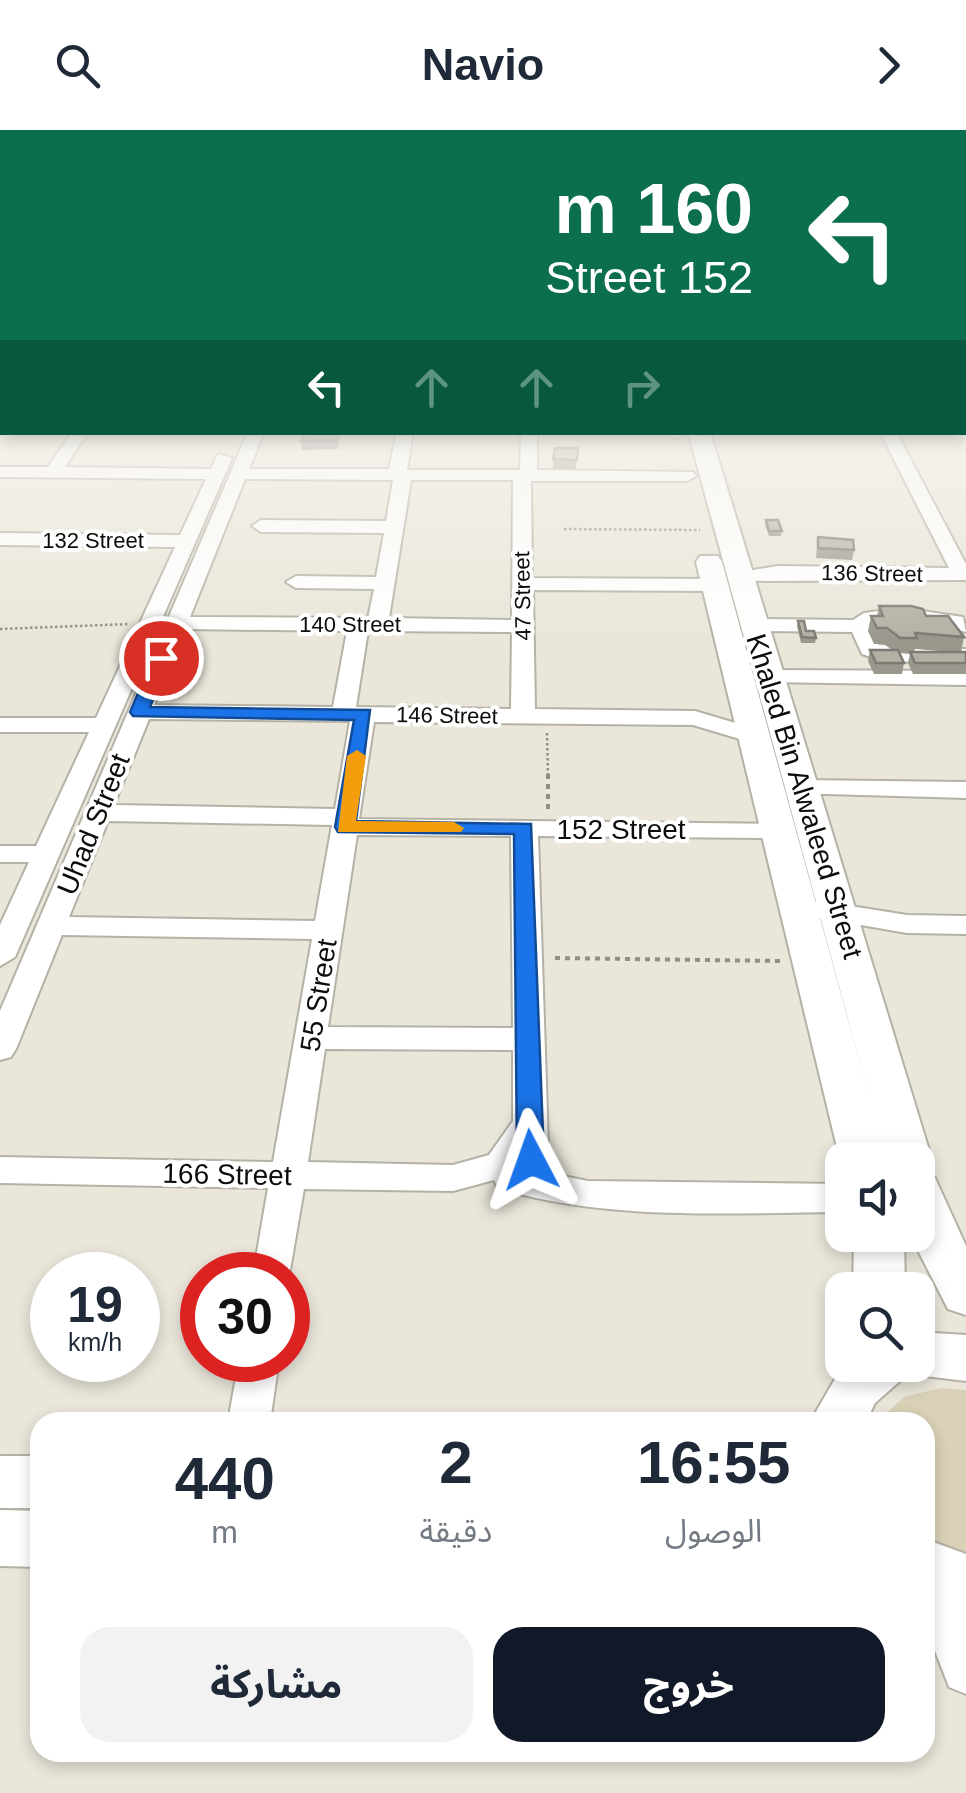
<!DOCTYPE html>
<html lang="ar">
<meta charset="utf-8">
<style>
body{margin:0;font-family:Helvetica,"Noto Sans Arabic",sans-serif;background:#f2f2f3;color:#1f2937;direction:rtl;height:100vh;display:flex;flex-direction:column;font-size:38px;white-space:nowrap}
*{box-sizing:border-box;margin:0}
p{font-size:32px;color:#747a83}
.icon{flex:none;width:55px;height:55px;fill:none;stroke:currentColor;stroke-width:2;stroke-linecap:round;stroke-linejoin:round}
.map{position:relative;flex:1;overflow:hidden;direction:ltr}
.side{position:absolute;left:30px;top:1282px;width:905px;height:350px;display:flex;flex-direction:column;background:#fff;border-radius:30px;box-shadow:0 5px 15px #0003;direction:rtl}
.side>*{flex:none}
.hud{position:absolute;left:0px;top:0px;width:968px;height:305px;box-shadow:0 5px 15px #0003;direction:rtl;background:#0b6e4f;color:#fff;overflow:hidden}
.buttons{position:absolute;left:825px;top:1012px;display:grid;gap:20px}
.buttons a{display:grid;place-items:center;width:110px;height:110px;border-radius:20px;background:#fff;box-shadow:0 5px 15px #0003;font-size:50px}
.speed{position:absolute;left:30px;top:1122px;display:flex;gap:20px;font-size:50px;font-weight:700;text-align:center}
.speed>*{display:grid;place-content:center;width:130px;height:130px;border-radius:50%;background:#fff;box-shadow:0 5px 15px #0003;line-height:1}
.speed small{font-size:25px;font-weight:400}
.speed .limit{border:15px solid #d22;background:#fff;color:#111}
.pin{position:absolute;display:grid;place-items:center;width:85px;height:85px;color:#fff;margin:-42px;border:5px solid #fff;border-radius:50%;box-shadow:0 2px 10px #0007}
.me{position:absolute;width:110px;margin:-55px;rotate:356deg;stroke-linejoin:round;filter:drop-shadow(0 0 8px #0008)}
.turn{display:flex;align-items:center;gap:35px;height:210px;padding:0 50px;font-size:45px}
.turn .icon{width:130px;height:130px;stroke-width:2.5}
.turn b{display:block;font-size:70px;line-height:85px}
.lanes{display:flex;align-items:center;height:95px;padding:0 50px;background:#0003;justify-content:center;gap:50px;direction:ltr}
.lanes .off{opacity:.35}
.eta{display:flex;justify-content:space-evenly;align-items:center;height:170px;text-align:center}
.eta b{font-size:60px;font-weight:700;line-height:70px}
.action{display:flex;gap:20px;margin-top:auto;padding:20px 50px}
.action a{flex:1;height:115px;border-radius:30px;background:#111827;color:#fff;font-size:40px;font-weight:700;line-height:115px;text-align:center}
.action a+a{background:#f2f2f3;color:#1f2937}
header{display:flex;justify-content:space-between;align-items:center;height:130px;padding:0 50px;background:#fff;font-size:45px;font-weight:700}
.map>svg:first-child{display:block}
.green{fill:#dad2b7}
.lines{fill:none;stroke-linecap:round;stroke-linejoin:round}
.minor-casing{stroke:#b4b1a5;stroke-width:4}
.major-casing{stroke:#b4b1a5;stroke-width:4}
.path-far1{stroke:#908e85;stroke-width:2.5;stroke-dasharray:2.5 2.5;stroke-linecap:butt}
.path{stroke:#908e85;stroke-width:4;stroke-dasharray:5 5;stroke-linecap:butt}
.minor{fill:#fff;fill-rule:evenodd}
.major{fill:#fff;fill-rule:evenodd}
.wall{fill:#9a978d;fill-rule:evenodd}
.building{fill:#b3b0a4;stroke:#7d7b73;stroke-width:2.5}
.route{fill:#1a73e8;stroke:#114b97;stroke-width:2.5}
.slow{fill:#f59e0b}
.labels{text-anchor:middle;stroke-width:8;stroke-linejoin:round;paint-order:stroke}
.far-street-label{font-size:22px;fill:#0d0c08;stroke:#fff}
.street-label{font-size:28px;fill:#0d0c08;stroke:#fff}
</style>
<header><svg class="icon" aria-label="forward" viewBox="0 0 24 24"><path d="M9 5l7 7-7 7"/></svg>Navio<svg class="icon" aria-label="search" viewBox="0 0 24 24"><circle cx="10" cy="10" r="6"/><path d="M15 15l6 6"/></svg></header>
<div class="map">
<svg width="966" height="1663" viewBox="0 0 966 1663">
<rect width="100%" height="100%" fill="#eae6da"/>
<!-- green -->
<path class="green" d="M941 1258 966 1260V1430L925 1412V1292H877L904 1267Z"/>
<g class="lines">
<defs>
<path id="minor" d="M72 302H88L65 337 211 339 218 324 232 328 15 827 0 836V795L29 732H0V716H36L89 602H0V588H96L175 417 0 415V403L180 405 206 349 0 347V337H48Z
M248 302H264L249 339H389L397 302H413L407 340H520L521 302H537V340L693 342 696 346 687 351H531L532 448 714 449 724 455 714 461 533 460 535 579 695 581 762 601 765 606 762 611 753 613 693 595 374 592 359 689 786 694 790 700 786 706 777 708 538 706 548 1015 543 1024 526 1026 518 1037 588 1051 842 1054V1082C732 1083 604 1091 498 1058L494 1050 453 1061 304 1059 288 1152V1145H253L268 1058 0 1053V1027L273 1032 312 809 62 805 16 919 11 927 0 930V881ZM245 349 393 350 386 391 261 390 252 396 261 402 384 403 376 447 296 446 286 452 296 458 374 459 368 488 190 487ZM411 350H513L512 490 389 488ZM185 499 347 501 333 577 154 575ZM368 501 512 502 511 579 356 577ZM149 589 350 591 335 679 114 675ZM108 691 332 695 315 791 69 787ZM357 705 511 706 513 898 328 897ZM325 919 513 920V991L489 1025 453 1035 308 1032Z
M663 302H684L685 304 677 309Z
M880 302H896L966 434V450L733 451V443L778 436 949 438Z
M902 478 963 487 966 502 930 492 872 494 879 515 966 519V533L882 531 862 524 852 502 754 501 743 495 754 489 853 490 864 483Z
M768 540 966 541V555L760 552 757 547Z
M800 650 966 652V668L791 663 787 658Z
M819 771 907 785 966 786V804L907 803 809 786 805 780 809 774Z
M239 1230H279L270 1292H228Z
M925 1419 943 1424 966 1480V1564L949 1557 925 1495Z"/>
<path id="major" d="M688 302H710L932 1030 921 1044 935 1048 966 1116V1185L948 1179 910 1105H918V1030H842V1035L840 1030 696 432 700 426H718L722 432 872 977Z
M854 1105H904L905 1160H853Z
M918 1202 966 1205V1251L908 1244 875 1273 866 1292H810L843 1235H918Z
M0 1326H40V1378H0Z
M0 1380 40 1381V1437L0 1436Z
M925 1409 966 1424V1484L925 1467Z"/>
</defs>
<!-- minor casing -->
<use href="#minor" class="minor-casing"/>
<!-- major casing -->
<use href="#major" class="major-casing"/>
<!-- path-far1 -->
<path class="path-far1" d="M564 399 700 400
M0 499 130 494
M547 603 548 646"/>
<!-- path -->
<path class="path" d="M548 644V679
M555 828 780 831"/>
<!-- minor -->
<use href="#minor" class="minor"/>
<!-- major -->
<use href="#major" class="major"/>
</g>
<!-- wall -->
<path class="wall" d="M340 307 338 319 302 320 301 311Z
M578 318 576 339H553V329Z
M766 390 782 401 781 406H769L765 395Z
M818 407 854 420 852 430 816 428Z
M879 476 926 486 964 507 961 522H966V544H913L908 533 910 524 899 523 904 533 902 544H874L868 531 870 520H892L884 514H874L868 501 871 486H877ZM915 519 952 522H914Z
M798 491 806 501 816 508 815 513H801L797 496Z"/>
<!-- building -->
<path class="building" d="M304 302H339L337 310 301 311Z
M555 318H578L577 330 553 329Z
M766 390H778L782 401H769Z
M818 407 853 410 854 420 818 418Z
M879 476H911L923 479 926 486H948L964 507 915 503 917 508H900L887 498H877L871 486H883Z
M798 491H804L806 501H814L816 508 802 507Z
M870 520H898L904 533H876Z
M910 522H966V533H915Z"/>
<!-- sky -->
<linearGradient id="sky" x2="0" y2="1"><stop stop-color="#8facbe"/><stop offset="0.54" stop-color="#f6f4ee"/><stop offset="1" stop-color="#f6f4ee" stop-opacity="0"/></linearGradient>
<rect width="966" height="509" fill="url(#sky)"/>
<!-- route -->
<path class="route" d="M161 523 170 528 150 577 370 580 356 691 531 694 544 1030 540 1037 531 1040 517 1030 514 704 338 702 335 697 354 590 133 586 130 582 153 528Z"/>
<!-- slow -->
<path class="slow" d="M357 620 366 626 356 691 454 692 464 698 461 702H338L347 626Z"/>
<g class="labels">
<!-- far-street labels -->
<g class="far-street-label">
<text x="93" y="418">132 Street</text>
<text transform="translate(872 443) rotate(1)" y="8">136 Street</text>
<text transform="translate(522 466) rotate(-91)" y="8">47 Street</text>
<text x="350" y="502">140 Street</text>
<text transform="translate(447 585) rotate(1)" y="8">146 Street</text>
</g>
<!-- street labels -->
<g class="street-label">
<text transform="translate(805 666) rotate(73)" y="10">Khaled Bin Alwaleed Street</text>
<text transform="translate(93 694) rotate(-68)" y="10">Uhad Street</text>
<text x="621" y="709">152 Street</text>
<text transform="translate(318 865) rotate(-81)" y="10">55 Street</text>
<text transform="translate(227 1044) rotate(1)" y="10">166 Street</text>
</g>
</g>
</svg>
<div class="buttons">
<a><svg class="icon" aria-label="sound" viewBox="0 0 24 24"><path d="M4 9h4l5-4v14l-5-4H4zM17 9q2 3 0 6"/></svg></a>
<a><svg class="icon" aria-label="search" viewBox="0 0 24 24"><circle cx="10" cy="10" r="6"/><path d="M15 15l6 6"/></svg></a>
</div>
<div class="speed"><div>19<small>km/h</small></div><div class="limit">30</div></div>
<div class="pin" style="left:161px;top:528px;background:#d93025"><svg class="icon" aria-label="arrive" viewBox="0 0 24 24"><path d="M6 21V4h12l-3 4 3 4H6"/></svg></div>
<svg class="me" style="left:531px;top:1030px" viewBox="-20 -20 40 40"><path d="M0-17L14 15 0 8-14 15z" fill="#1a73e8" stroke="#fff" stroke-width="4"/></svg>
<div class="hud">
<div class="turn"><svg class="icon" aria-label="left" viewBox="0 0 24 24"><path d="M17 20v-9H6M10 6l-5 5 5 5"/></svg><div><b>160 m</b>152 Street</div></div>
<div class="lanes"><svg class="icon" aria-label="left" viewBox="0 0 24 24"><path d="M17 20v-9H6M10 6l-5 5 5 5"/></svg><svg class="icon off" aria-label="ahead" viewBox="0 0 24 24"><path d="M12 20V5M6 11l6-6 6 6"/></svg><svg class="icon off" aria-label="ahead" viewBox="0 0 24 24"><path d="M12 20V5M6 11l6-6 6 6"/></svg><svg class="icon off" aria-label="right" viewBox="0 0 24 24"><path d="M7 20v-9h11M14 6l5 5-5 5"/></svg></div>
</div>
<section class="side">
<div class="eta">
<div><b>16:55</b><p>الوصول</p></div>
<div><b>2</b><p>دقيقة</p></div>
<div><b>440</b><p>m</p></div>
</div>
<div class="action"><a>خروج</a><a>مشاركة</a></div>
</section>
</div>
